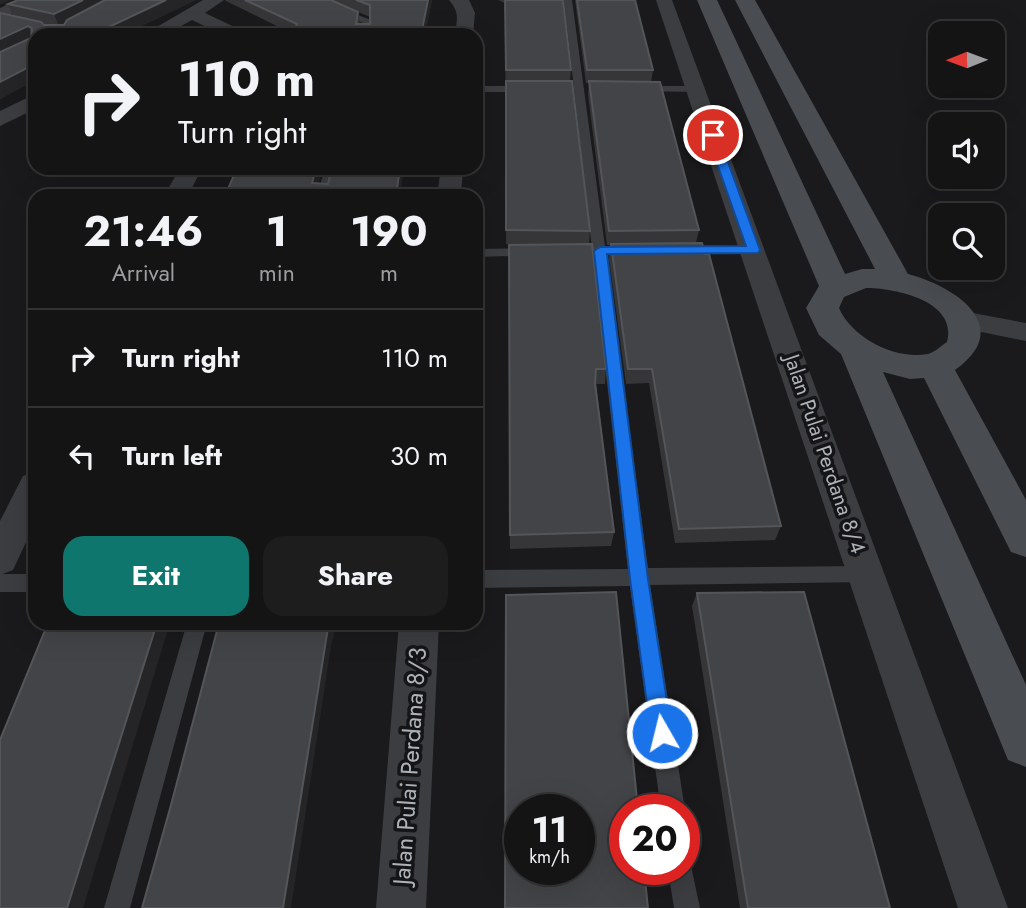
<!DOCTYPE html>
<style>
body{margin:0;font-family:Jost,sans-serif;background:#1d1d1e;color:#f1f3f6;height:100vh;display:flex;flex-direction:column;font-size:26px;white-space:nowrap}
*{box-sizing:border-box;margin:0}
p{font-size:23px;color:#9d9ea0}
.icon{flex:none;width:38px;height:38px;fill:none;stroke:currentColor;stroke-width:2;stroke-linecap:round;stroke-linejoin:round}
.map{position:relative;flex:1;overflow:hidden}
.details{position:absolute;left:28px;top:189px;width:455px;height:441px;display:flex;flex-direction:column;background:#141415;border-radius:21px;box-shadow:0 7px 28px #0002,0 0 0 2px #333334}
.details>*{flex:none}
.banner{position:absolute;left:28px;top:28px;width:455px;height:147px;border-radius:21px;box-shadow:0 7px 28px #0002,0 0 0 2px #333334;background:#141415;color:#f1f3f6;overflow:hidden}
.needle{width:46px;rotate:269deg}
.tools{position:absolute;left:928px;top:21px;display:grid;gap:14px}
.tools a{display:grid;place-items:center;width:77px;height:77px;border-radius:14px;background:#141415;box-shadow:0 7px 28px #0002,0 0 0 2px #333334;font-size:35px}
.speed{position:absolute;left:504px;top:794px;display:flex;gap:14px;font-size:35px;font-weight:700;text-align:center}
.speed>*{display:grid;place-content:center;width:91px;height:91px;border-radius:50%;background:#141415;box-shadow:0 7px 28px #0002,0 0 0 2px #333334;line-height:1}
.speed small{font-size:18px;font-weight:400}
.speed .limit{border:10px solid #d22;background:#fff;color:#111}
.pin{position:absolute;display:grid;place-items:center;width:60px;height:60px;color:#fff;margin:-30px;border:4px solid #fff;border-radius:50%;box-shadow:0 2px 7px #0007}
.me{position:absolute;width:77px;margin:-38px;rotate:352deg;stroke-linejoin:round;filter:drop-shadow(0 0 5px #0008)}
.turn{display:flex;align-items:center;gap:24px;height:147px;padding:0 35px;font-size:32px}
.turn .icon{width:91px;height:91px;stroke-width:2.5}
.turn b{display:block;font-size:49px;line-height:60px}
.eta{display:flex;justify-content:space-evenly;align-items:center;height:119px;text-align:center}
.eta b{font-size:42px;font-weight:700;line-height:49px}
.cta{display:flex;gap:14px;margin-top:auto;padding:14px 35px}
.cta a{flex:1;height:80px;border-radius:21px;background:#0f766e;color:#fff;font-size:28px;font-weight:700;line-height:80px;text-align:center}
.cta a+a{background:#1d1d1e;color:#f1f3f6}
ul{padding:0;list-style:none}
li{display:flex;align-items:center;gap:21px;height:98px;padding:0 35px;border-top:2px solid #333334}
li div{flex:1}
li b{display:block;font-size:26px}
li em{font-style:normal}
.map>svg:first-child{display:block}
.lines{fill:none;stroke-linecap:round;stroke-linejoin:round}
.lane{fill:#3b3d40;fill-rule:evenodd}
.street{fill:#3b3d40;fill-rule:evenodd}
.secondary{fill:#494c50;fill-rule:evenodd}
.wall{fill:#363639;fill-rule:evenodd}
.shaded-wall{fill:#252527}
.building{fill:#434447;stroke:#545559;stroke-width:2;fill-rule:evenodd}
.route{fill:#1a73e8;stroke:#114b97;stroke-width:2}
.labels{text-anchor:middle;stroke-width:7;stroke-linejoin:round;paint-order:stroke}
.street-label{font-size:21px;fill:#aeb3ba;stroke:#151517}
.near-street-label{font-size:24px;fill:#aeb3ba;stroke:#151517}
</style>
<div class="map">
<svg width="1026" height="908" viewBox="0 0 1026 908">
<rect width="100%" height="100%" fill="#1a1a1c"/>
<g class="lines">
<!-- lane -->
<path class="lane" d="M307 0H319L371 20 370 35H360L363 23Z
M564 0H572L648 568 866 566 873 568 876 574 873 580 866 582 650 585 685 810 684 812 661 810 630 586 476 588V570L628 569Z
M476 86H528L533 89 528 92H476Z
M640 86H696L701 89 696 92 636 91 635 89Z
M325 168H337L329 196H317Z
M682 246H754L761 250 754 254 677 253V247Z
M532 248 539 252 537 255 476 257V249Z
M0 574H35V592H0Z
M187 623H207L130 908H104Z
M684 859 690 861 700 908H674L668 870H684Z"/>
<!-- street -->
<path class="street" d="M17 0H39L37 4 0 19V8Z
M203 0H224L205 13 243 31 246 35H223L192 20 165 35H143Z
M449 0H469L475 13 473 35H455C457 18 460 13 449 0Z
M656 0H672L1008 908H958Z
M35 94V109L0 126V111Z
M180 168H202L188 196H164Z
M441 168H463L461 196H437Z
M962 311 1026 323V341L952 326 948 320 952 314Z
M35 472V523L13 570 0 575V521L23 476Z
M399 623H439L426 908H376Z"/>
<!-- secondary -->
<path class="secondary" d="M697 0H717L845 274 862 269H875L735 0H755L908 274C955 286 1016 327 955 370L1026 500V557L1011 552 924 378 910 379 883 372 1026 685V767L1008 760 841 354 819 335 806 308 819 286ZM866 288C895 288 958 301 947 342 941 346 935 352 928 354 895 360 852 338 839 308L844 297Z"/>
</g>
<!-- wall -->
<path class="wall" d="M18 0H196L122 35H35V80L0 99V13L13 16 8 4Z
M225 0H432L425 35 293 34 226 1ZM358 12 370 17V24H360Z
M498 0H563L571 70 570 81 590 231 589 244 606 369 605 384H596L614 532 611 546 510 549 509 245H524L506 244 505 3Z
M575 0H635L653 70 651 82 699 230 696 243 781 526 775 540 675 543 649 383 626 384 609 259 610 245H607L588 95 589 83H586Z
M697 593 890 908H740L692 606Z"/>
<!-- shaded-wall -->
<path class="shaded-wall" d="M0 0H11L0 5Z
M83 0H112L59 26 54 14Z
M166 0H196L122 35H92Z
M428 0H432L425 35H421Z
M28 26 34 39 0 55V39Z
M35 64V80L0 99V82Z
M316 168H323L315 196 312 183Z
M400 168H404L400 196H396Z
M157 623H170L83 908H67Z
M329 623H337L331 646 291 908H283L327 634Z"/>
<!-- building -->
<path class="building" d="M18 0H83L54 14 8 4Z
M105 0H166L92 35H35V64L0 82V52L31 38 32 28 28 26 0 39V13L41 22 44 25H64L67 20Z
M245 0H331L358 12 356 24H370V5L356 0H428L421 35H292L297 24Z
M505 0H563L571 70H506Z
M577 0H635L653 70H587Z
M506 81H572L590 231 506 230Z
M589 81 660 82 699 230 609 231Z
M237 168H316L312 183 328 184 332 168H400L396 196H225Z
M702 243 705 254H709L781 526 679 529 652 369H628L611 244Z
M592 244 606 369H596L595 383 614 532 510 535 509 245Z
M616 592 638 810H625V870H644L648 908H505L506 595ZM520 810H579V870H520Z
M804 592 890 908H748L697 593Z
M48 623H157L67 908H0V740Z
M219 623H329L327 634 283 908H142L171 805Z"/>
<!-- route -->
<path class="route" d="M713 132 718 135 760 250 758 253 607 254 648 579 672 733 669 740 662 743 654 740 651 733 630 579 594 251 600 247 746 246 707 135Z"/>
<g class="labels">
<!-- street labels -->
<g class="street-label">
<text transform="translate(825 454) rotate(71)" y="7">Jalan Pulai Perdana 8/4</text>
</g>
<!-- near-street labels -->
<g class="near-street-label">
<text transform="translate(410 766) rotate(-86)" y="8">Jalan Pulai Perdana 8/3</text>
</g>
</g>
</svg>
<div class="tools">
<a><svg class="needle" viewBox="-14 -14 28 28"><path d="M0-13l5 13h-10z" fill="#e53935"/><path d="M0 13l5-13h-10z" fill="#9d9ea0"/></svg></a>
<a><svg class="icon" aria-label="sound" viewBox="0 0 24 24"><path d="M4 9h4l5-4v14l-5-4H4zM17 9q2 3 0 6"/></svg></a>
<a><svg class="icon" aria-label="search" viewBox="0 0 24 24"><circle cx="10" cy="10" r="6"/><path d="M15 15l6 6"/></svg></a>
</div>
<div class="speed"><div>11<small>km/h</small></div><div class="limit">20</div></div>
<div class="pin" style="left:713px;top:135px;background:#d93025"><svg class="icon" aria-label="arrive" viewBox="0 0 24 24"><path d="M6 21V4h12l-3 4 3 4H6"/></svg></div>
<svg class="me" style="left:662px;top:733px" viewBox="-20 -20 40 40"><circle r="17" fill="#1a73e8" stroke="#fff" stroke-width="3"/><path d="M0-11L8 9 0 5-8 9z" fill="#fff"/></svg>
<div class="banner">
<div class="turn"><svg class="icon" aria-label="right" viewBox="0 0 24 24"><path d="M7 20v-9h11M14 6l5 5-5 5"/></svg><div><b>110 m</b>Turn right</div></div>
</div>
<section class="details">
<div class="eta">
<div><b>21:46</b><p>Arrival</p></div>
<div><b>1</b><p>min</p></div>
<div><b>190</b><p>m</p></div>
</div>
<ul>
<li><svg class="icon" aria-label="right" viewBox="0 0 24 24"><path d="M7 20v-9h11M14 6l5 5-5 5"/></svg><div><b>Turn right</b></div><em>110 m</em></li>
<li><svg class="icon" aria-label="left" viewBox="0 0 24 24"><path d="M17 20v-9H6M10 6l-5 5 5 5"/></svg><div><b>Turn left</b></div><em>30 m</em></li>
</ul>
<div class="cta"><a>Exit</a><a>Share</a></div>
</section>
</div>
